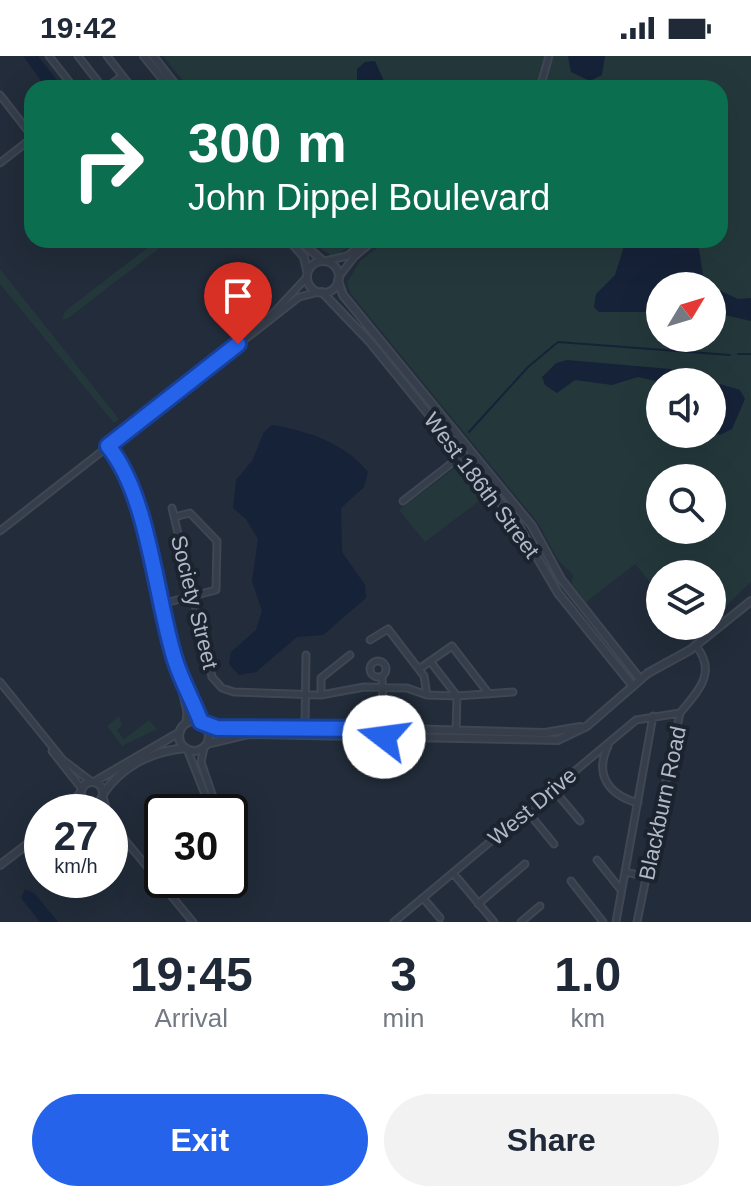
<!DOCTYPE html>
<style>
body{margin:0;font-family:Arial,sans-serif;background:#f2f2f3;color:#1f2937;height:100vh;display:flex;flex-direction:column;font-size:30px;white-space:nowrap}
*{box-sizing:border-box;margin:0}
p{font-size:26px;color:#747a83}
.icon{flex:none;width:44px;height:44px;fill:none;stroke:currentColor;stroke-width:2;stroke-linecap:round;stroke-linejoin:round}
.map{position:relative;height:866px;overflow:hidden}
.drawer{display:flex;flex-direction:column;background:#fff;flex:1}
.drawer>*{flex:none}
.banner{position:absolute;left:24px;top:24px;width:704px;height:168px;border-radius:24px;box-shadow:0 8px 32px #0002;background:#0b6e4f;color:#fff;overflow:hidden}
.needle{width:52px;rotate:52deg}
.tools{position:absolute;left:646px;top:216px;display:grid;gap:16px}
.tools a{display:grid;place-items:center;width:80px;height:80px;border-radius:50%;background:#fff;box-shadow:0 8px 32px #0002;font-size:40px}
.speed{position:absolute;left:24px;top:738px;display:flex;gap:16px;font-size:40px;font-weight:700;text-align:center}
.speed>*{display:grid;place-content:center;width:104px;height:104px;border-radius:50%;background:#fff;box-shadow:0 8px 32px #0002;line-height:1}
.speed small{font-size:20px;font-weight:400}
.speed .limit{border:4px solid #111;border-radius:12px;background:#fff;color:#111}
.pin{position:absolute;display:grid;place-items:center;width:68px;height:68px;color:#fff;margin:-82px -34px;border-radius:50% 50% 50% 0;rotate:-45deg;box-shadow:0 0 8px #0007}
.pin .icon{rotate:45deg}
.me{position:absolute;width:88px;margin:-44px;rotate:285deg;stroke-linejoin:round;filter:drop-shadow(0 0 6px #0008)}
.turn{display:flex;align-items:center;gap:28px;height:168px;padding:0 32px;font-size:36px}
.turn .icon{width:104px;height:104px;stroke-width:2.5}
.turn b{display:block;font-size:56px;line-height:68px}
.eta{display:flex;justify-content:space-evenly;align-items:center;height:136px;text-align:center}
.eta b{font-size:48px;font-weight:700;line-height:56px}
.cta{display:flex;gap:16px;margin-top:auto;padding:16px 32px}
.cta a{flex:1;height:92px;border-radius:48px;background:#2563eb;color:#fff;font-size:32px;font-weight:700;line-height:92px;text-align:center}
.cta a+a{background:#f2f2f3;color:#1f2937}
.status{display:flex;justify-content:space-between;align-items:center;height:56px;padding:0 40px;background:#fff;direction:ltr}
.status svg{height:22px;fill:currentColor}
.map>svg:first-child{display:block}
.green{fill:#24383b;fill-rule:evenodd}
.water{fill:#162238}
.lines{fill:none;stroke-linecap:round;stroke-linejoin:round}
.stream{stroke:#162238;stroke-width:2}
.minor-casing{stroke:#3f4754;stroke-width:9}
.tertiary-casing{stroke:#3f4754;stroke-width:10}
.minor{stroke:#363e4b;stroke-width:5}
.tertiary{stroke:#363e4b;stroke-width:6}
.route-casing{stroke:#184099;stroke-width:20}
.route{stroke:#2563eb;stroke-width:14}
.labels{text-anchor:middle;stroke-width:8;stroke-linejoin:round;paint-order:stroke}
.street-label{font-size:22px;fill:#b1b8c7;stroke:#1b232f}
</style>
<div class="status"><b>19:42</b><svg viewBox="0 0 49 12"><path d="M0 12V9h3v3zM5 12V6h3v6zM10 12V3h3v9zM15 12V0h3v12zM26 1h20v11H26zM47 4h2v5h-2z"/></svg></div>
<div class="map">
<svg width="751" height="866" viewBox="0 0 751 866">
<rect width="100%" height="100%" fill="#222c3a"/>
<!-- green -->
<path class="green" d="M163 0H751V526L712 563V518H660V538L635 508 586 546 572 528 573 519 558 504 538 467 351 238 347 227 360 205 387 184H720V32H189ZM660 230H712V282H660ZM660 326H712V378H660ZM660 422H712V474H660Z
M158 184H170L67 263H62L65 255Z
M310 184H357L339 198 330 199Z
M0 213 119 363 114 367 0 228Z
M460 408 487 439 425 486 399 454Z
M119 660 122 670 117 674 124 683 149 664 157 673 122 690 107 670Z"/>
<!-- water -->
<path class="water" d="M38 0 60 28 56 32H46L24 1Z
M568 0H605L602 19 590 25 571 16Z
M375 5 387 32H363L357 25V13L365 6Z
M626 184 690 185 699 193 703 219 711 230H683L669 222 661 223 655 231 658 248 653 256H599L594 251 596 238 615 219Z
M712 231 738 243 751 242V265L712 256Z
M567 304 671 313 684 326H660L638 321 612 329 575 324 557 337 545 329 542 321 556 307Z
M720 328 740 334 745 343 732 373 720 379 712 376V330Z
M272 369C310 376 343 386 368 416L364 431 341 452 342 496 365 529 366 542 323 579 297 581 256 616 239 619 229 608 231 596 256 574 262 555 252 525 258 483 246 463 233 452 236 424 252 405 264 376Z
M25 833 35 838 58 866H40L21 842Z"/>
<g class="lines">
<!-- stream -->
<path class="stream" d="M738 298H751
M469 376 528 311 558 286 730 299"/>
<defs>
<path id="minor" d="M49 0 74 32
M78 0 103 32
M107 0 132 32
M106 32 122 20
M540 32 549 0
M0 39 32 80
M0 107 32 82
M325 205 347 200 367 184
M338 222 354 201 374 184
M267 264 307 221
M108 390 131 424 175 605 201 666
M403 445 462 399
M172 452 212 621 222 632 234 636 321 639 364 631 407 632 427 639 457 640 513 636
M0 475 299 241 319 236
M161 548 216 534 217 485 190 457 174 461
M370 584 388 573 424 620 427 639
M430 605 457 640 456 675
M370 613a8 8 0 1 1 16 0a8 8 0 1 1-16 0Z
M176 610 187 656 186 667
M419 613 452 590 489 638
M382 620 384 681
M0 626 63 704 92 726
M321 639V622L350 599
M305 671 306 599
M608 690C594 719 609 739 638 747
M204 692 201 706 215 747 211 752
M187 693 212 756
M52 695 82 733
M553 733 580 765
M103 740 107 756
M92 748 100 756
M527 755 554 788
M110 760 119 770
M110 766 193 866
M597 804 621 834
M626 816 646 821
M453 817 494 866
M571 825 603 866
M423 842 440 862
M478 848 525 808
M394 866 636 664 680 657
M521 866 540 850
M616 866 653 660
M637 866 680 657C697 636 718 617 696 590"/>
<path id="tertiary" d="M144 0 170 32
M153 0 178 32
M289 184 304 201 307 215
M299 184 323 205
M307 221a16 16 0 1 1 32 0a16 16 0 1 1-32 0Z
M338 225 343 239 532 470 561 523 640 623
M322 236 370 286 517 467 558 537 633 630
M179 680a15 15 0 1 1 30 0a15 15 0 1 1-30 0Z
M204 668 221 672 261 669 545 677 580 671
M207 688 249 678 558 684 587 670 648 617 690 594 751 545
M81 737a11 11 0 1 1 22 0a11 11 0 1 1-22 0Z
M94 726 180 676
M103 738C123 709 153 695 186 692
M66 756 81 736
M75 756 89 748
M0 809 42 777"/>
</defs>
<!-- minor casing -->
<use href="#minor" class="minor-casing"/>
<!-- tertiary casing -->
<use href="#tertiary" class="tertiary-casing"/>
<!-- minor -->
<use href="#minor" class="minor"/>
<!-- tertiary -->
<use href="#tertiary" class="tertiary"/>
</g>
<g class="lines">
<defs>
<path id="route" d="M238 288 108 390C149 440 155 540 175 604 182 626 193 645 201 666L217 672 384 673V681"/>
</defs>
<!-- route casing -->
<use href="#route" class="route-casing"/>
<!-- route -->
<use href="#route" class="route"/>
</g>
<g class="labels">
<!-- street labels -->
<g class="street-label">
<text transform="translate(482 429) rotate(53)" y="8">West 186th Street</text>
<text transform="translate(195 546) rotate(76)" y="8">Society Street</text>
<text transform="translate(662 747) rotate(-78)" y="8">Blackburn Road</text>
<text transform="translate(532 750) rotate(-40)" y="8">West Drive</text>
</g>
</g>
</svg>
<div class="tools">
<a><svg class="needle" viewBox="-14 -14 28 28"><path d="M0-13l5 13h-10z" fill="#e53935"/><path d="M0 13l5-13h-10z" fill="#747a83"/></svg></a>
<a><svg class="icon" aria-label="sound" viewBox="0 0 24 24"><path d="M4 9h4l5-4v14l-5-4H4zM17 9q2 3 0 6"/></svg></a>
<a><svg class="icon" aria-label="search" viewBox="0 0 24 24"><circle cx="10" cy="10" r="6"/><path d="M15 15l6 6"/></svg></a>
<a><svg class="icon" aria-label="layers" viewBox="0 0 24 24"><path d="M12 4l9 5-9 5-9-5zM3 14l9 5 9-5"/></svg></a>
</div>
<div class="speed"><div>27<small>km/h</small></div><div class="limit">30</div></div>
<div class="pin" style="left:238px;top:288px;background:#d93025"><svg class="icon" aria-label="arrive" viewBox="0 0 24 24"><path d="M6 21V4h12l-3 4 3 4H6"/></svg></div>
<svg class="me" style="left:384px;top:681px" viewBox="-20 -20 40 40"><circle r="19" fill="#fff"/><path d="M0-13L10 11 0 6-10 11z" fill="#2563eb"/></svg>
<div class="banner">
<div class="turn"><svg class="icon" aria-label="right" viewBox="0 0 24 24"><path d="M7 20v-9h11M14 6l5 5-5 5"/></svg><div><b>300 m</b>John Dippel Boulevard</div></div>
</div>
</div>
<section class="drawer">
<div class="eta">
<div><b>19:45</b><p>Arrival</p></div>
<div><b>3</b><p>min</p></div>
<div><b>1.0</b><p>km</p></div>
</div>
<div class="cta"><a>Exit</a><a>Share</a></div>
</section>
